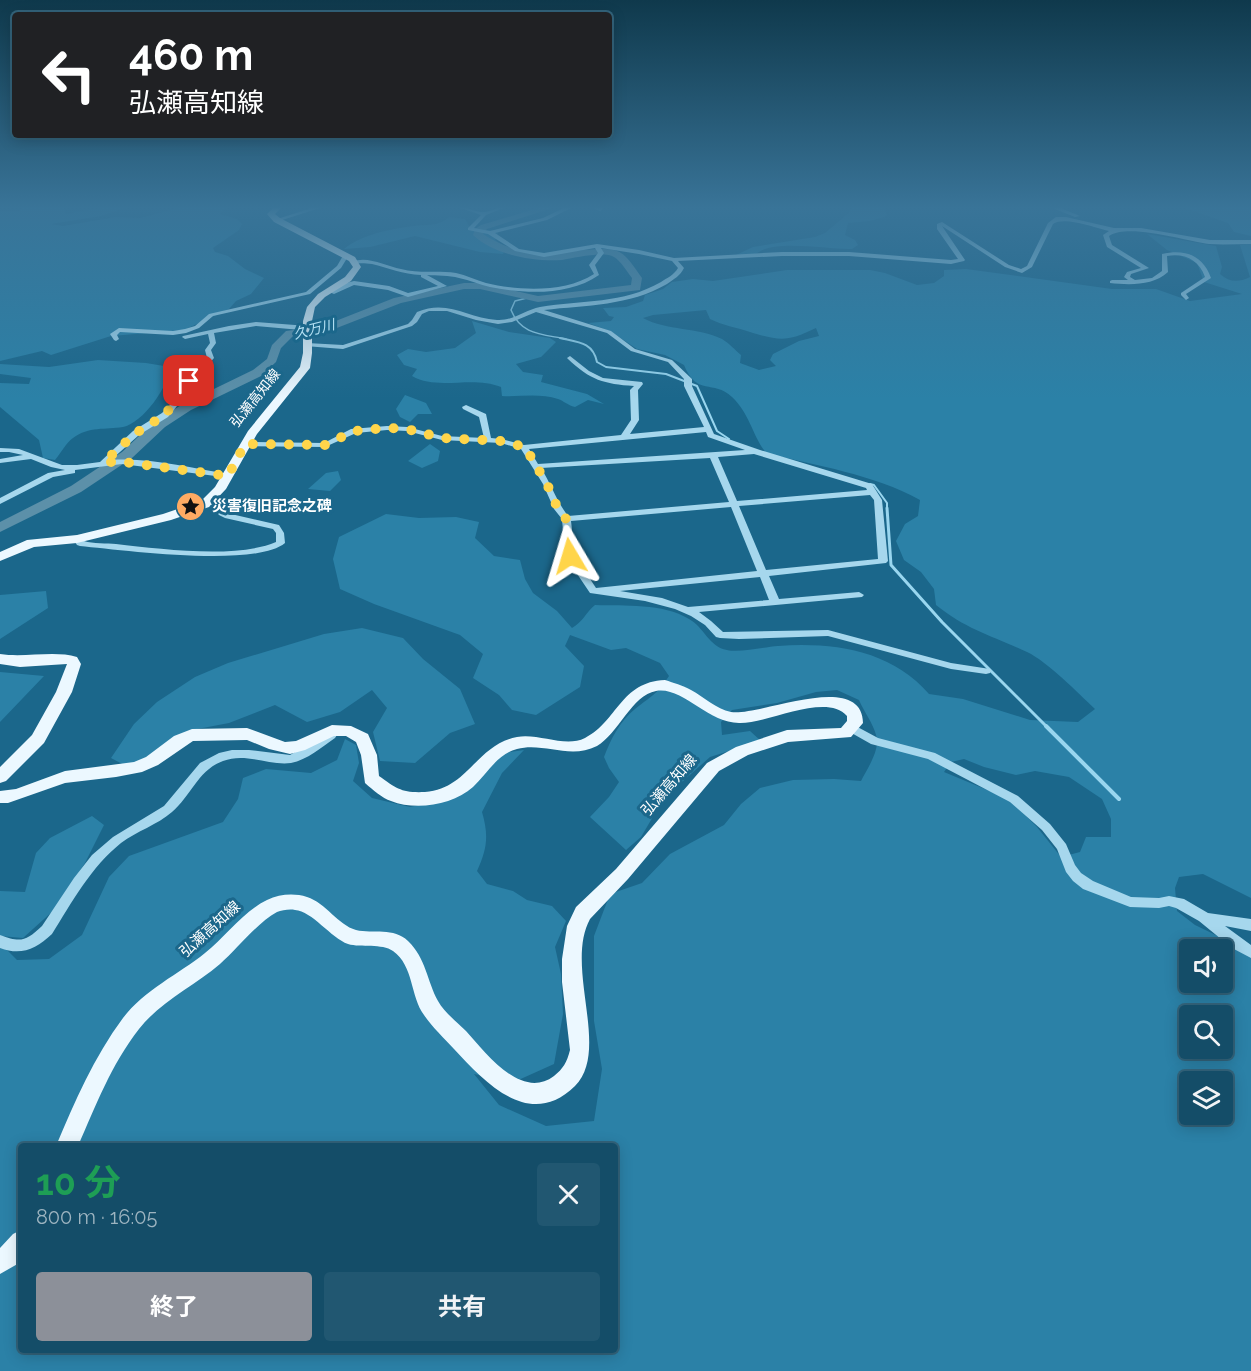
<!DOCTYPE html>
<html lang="ja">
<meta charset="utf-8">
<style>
body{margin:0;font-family:Raleway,"Noto Sans JP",sans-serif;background:#215771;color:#f1f3f6;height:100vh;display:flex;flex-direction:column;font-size:22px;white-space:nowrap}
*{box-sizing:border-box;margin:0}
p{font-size:20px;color:#9db4c0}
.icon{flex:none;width:33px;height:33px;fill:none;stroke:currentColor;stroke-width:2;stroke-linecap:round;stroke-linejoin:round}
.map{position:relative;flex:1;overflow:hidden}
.details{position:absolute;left:18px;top:1143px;width:600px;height:210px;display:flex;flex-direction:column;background:#144d68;border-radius:6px;box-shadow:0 3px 15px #0003,0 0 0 2px #33647c}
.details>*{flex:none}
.guide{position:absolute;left:12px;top:12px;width:600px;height:126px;border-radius:6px;box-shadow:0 3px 15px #0003,0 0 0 2px #33647c;background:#202124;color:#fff;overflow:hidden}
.tools{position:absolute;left:1179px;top:939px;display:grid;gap:12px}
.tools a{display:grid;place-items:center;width:54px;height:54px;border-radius:6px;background:#144d68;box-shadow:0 3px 15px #0003,0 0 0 2px #33647c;font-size:30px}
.pin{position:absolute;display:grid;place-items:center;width:51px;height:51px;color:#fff;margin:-26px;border-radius:12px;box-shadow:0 3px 9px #0006}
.me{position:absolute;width:66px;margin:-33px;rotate:353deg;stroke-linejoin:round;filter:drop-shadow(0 0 4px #0008)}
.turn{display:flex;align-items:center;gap:21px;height:126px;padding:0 18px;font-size:27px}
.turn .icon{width:78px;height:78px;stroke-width:2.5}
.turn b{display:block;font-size:42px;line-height:51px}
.round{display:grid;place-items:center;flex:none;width:63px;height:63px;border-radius:6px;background:#215771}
.summary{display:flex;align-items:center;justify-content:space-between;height:102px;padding:0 18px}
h1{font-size:36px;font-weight:700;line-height:45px;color:#1e9e55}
.cta{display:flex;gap:12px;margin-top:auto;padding:12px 18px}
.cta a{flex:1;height:69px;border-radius:6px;background:#8c9099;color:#fff;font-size:24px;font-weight:700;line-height:69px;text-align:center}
.cta a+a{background:#215771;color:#f1f3f6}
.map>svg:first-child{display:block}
.green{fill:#2b81a7;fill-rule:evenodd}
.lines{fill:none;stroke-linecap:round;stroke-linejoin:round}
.stream-far3{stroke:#99d6ef;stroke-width:1.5}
.stream-far2{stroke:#99d6ef;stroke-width:2}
.stream-far1{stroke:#99d6ef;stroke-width:3}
.stream{stroke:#99d6ef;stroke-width:4}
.river{fill:#5c90a9;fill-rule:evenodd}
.minor{fill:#a6d7ed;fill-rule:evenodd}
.major{fill:#ecf8ff;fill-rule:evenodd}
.route{stroke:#ffd54a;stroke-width:10;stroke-dasharray:0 18}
.labels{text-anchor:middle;stroke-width:6;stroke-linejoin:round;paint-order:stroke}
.far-water-label{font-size:14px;font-style:italic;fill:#b6e2f5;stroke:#1b678b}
.far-street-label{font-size:14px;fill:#fff;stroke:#1b678b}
.poi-label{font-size:15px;font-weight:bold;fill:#fff;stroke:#1b678b;text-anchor:start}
.street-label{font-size:15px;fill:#fff;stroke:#1b678b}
</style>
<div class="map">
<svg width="1251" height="1371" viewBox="0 0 1251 1371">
<rect width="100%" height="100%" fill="#1b678b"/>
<!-- green -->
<path class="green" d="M26 207H64L66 214 107 207H128L101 216 51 224 63 226 116 217 140 218 182 207H224L226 208 220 214 237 219 242 224 239 230 213 248 215 252 228 256 245 269 264 278 251 294 236 301 229 309 184 330 111 336 51 355 42 351 0 361V211H18Z
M852 207H884L887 216 870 221 848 223 845 235 855 240 858 245 852 249C829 250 771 238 755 255H736L753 247 815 237 825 233 850 212Z
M1182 207H1251V236L1234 232 1228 223Z
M449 217 465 219 471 229 499 231 495 240 505 248 503 254 480 252 415 236 370 247 344 249C363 234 390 229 414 226 428 224 438 227 449 217Z
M1147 234 1216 246 1222 267 1220 274C1229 282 1238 283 1250 277L1240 245 1251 244V898L1203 874 1179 877 1175 888 1177 911 1195 925 1251 952V1371H0V943L17 960 49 959 82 935 109 877 129 856 223 822 238 799 243 778 266 769 311 773 337 760 345 739 356 745 359 763 353 781 372 798 410 807 441 800 503 753 524 750 502 773 482 812C489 836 487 849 477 871L487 884 513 891 527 900 552 906 566 921 555 947 561 974 563 1014 554 1064 514 1082 474 1074 499 1105 546 1126 594 1121 602 1069 594 1021V936L610 894 642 883 670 854 724 825 741 804 760 788 793 780 834 779 861 781C867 769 881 749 876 735 873 723 864 712 859 700L837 690 816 692 777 703 732 710 721 722 722 735 750 731 761 741 710 757 664 798 641 837 626 850 590 817 609 797 619 782 609 768 604 757C611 739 619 722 635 709 651 696 657 695 669 676L660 663 626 648 611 650 570 635 565 646 584 666 580 687 536 715 512 710 499 695 473 678 483 654 460 635 374 604 340 589 333 559 339 537 386 514 419 518 456 517 479 522 475 538 494 556 520 560 525 579 533 593 557 611 572 628C583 622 586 612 595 605 624 606 663 603 689 619 704 627 709 647 727 650 740 653 764 647 778 646 833 642 891 650 929 694L963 699 1030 720 1078 722 1095 709C1078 693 1048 662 1027 652 993 636 967 630 936 605L934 589 921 572 904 560 896 541 905 524 918 516 920 500C873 474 817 466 766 453 752 435 750 414 732 397 713 379 697 397 684 365L665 355 637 349 610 331 588 323 611 321 614 317 609 316 603 308 626 307 643 301 645 295 663 289 672 282 693 279 713 281 787 270H870L885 273 917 285 934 283 944 276V270L966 269 1112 289H1156L1190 301 1242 294 1204 282 1197 263 1167 250ZM706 310 710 319C724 326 735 327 750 332 780 341 787 342 816 328L819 336 799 341 773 354 770 360 776 366 759 370 740 363 741 355C735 350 729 343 722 339 698 327 667 331 643 318L653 315ZM964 759 984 767 1016 775 1035 771 1069 777 1102 799 1111 819V837H1086L1080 852 1061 857 1037 827 1009 799 944 772 951 762ZM1190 950H1222V982H1190ZM1190 1016H1222V1048H1190ZM1190 1082H1222V1114H1190ZM21 1146H615V1350H21Z
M472 321 509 332 550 338 556 342 541 357 516 364 523 372 543 375 541 382 587 394 604 404 588 400 575 407C567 405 564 401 558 399 540 393 520 397 502 396L501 387C472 375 438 391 412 376L417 369 404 365 397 355 408 349 426 352 455 348 476 333Z
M98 360 146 363 170 367C169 386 143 423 123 427 105 430 89 426 73 438 66 443 61 453 55 460L43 458 39 440 0 407V383L29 384 31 378 0 374V364L49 367Z
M405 395 426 403 432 414H418L410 422 400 417 396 409Z
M430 444 440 451 438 461 422 468 408 461Z
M338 471 341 480 330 491 308 489 326 473Z
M46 591 48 608 0 639V595Z
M362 628 403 638 423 659 460 689 475 724 450 733 415 763 380 761 373 732 387 708 372 690 340 712 307 722 275 705 229 723 187 731 157 755 128 767 111 758 134 724 157 702 195 677 228 663 324 634Z
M0 672 44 676 0 722Z
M92 816 104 825 85 863 54 910 23 938 0 936V891L25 892 36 853 50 838Z"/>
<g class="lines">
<!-- stream-far3 -->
<path class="stream-far3" d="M527 298 515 301 511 310C521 335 542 334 566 339"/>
<!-- stream-far2 -->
<path class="stream-far2" d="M560 338C578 342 593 342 597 362L606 367 666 374 697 386 717 431 729 439
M870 484 874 485 887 503V509"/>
<!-- stream-far1 -->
<path class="stream-far1" d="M887 508 891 565 942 622 1048 728"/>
<!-- stream -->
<path class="stream" d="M1046 726 1119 799"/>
<!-- river -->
<path class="river" d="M542 207H555L487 229 483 234C497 243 513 250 530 253 553 257 607 242 621 253 629 258 636 270 642 278L640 290 538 302 480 289H464L401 303 329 331 293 336 281 348 276 362 261 376 191 410 165 427 132 458 81 492 0 532V522L71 486 122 452 155 421 183 404 253 370 267 359 272 345 286 331 323 326 394 298 464 283H480L538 296 631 285 632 278C627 272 621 261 614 257 604 251 574 258 562 260 534 262 494 255 473 235L475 229 481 225Z"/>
<!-- minor -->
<path class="minor" d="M315 207H323L279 221 274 220Z
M458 207C467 207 477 213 485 212 492 211 498 207 506 207L486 215 474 228 490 231 543 218 566 207H573L547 220 495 233 519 249 544 253 597 244 639 250 674 258 782 252H849L951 260 958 259 937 229V224L942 222 1009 265 1021 269 1027 266 1048 223 1056 217H1066L1114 228H1141L1210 240H1251V244C1237 244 1223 245 1209 244 1185 241 1129 223 1109 236L1112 245 1149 268 1131 274 1130 277 1135 280 1152 278 1162 271V254C1185 249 1203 255 1211 278L1186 294 1189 298 1186 300 1181 295V293L1205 277C1199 260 1185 253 1167 256L1168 272C1153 286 1129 285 1110 283V281L1112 280H1128L1124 277 1127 272 1141 268 1107 247 1103 235 1109 231C1096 228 1064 216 1053 224L1032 267 1022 273 1005 267 942 226 965 260 964 261 951 264 849 256H782L678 261 684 268C680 276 674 279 667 284 629 306 587 305 544 310L611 331 635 349 672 360 692 379V386L714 434 760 450 872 484 882 500 888 561 886 563 769 576 779 599 859 592 864 595 862 597 699 612 711 621 723 632 828 630 951 663 990 669 991 671 990 673 986 674 951 669 828 636 739 639 720 638 716 637 705 625 691 616 675 609 645 601 590 593 565 556 562 519 554 509 543 484 521 449 501 443 442 440 407 431 387 430 356 433 325 447 242 446 241 444 245 442 324 443 351 429 387 426 407 427 442 436 484 438 479 417 463 409 462 407 466 405 486 414 491 438 501 439 524 445 621 435 631 420 630 390 634 386C604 384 590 380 568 359L567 358 570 356 589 371 603 378 642 382 643 384 638 390 639 420 630 434 704 427 684 386V379L668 362 631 351 607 333 536 312 512 322 498 324 476 320 447 311H429L422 314 417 322 412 326 343 349 305 346 304 345 307 343 343 345 408 324 412 320 417 312C448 299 467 318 497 320 513 321 525 310 540 307 582 300 623 304 661 282 667 278 674 275 678 268L672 261 639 254 601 248 604 253 595 265 599 275C569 296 525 294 490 287 480 285 470 280 459 278 449 275 437 276 427 275L447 286 408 297 388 290 354 285 334 294 327 291 333 290 346 283 354 281 389 286 408 293 438 286 421 277V275C403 274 388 268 372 264 365 263 358 264 352 262 367 255 385 266 401 269 419 274 437 270 456 273 466 275 476 280 486 283 519 291 565 293 594 274L589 265 598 253 595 248 544 257 515 251 488 234 468 230V228L481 215ZM706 432 708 437 745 450 538 464 529 449ZM754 454 866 488 867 490 737 501 718 457ZM710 458 729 502 568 516C557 502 551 484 541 468ZM870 495 874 500 878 559 766 570 739 506ZM731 507 757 571 596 588 575 556 571 521ZM760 577 769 600 688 607 662 598 620 591Z
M590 207H599L603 209 600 211Z
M1050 207H1058L1080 216 1075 217Z
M346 253 349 255 341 268 310 294 213 316 199 328 186 333 173 335 120 332 117 335 119 339 116 341 114 340 110 334 119 328 173 331 185 329 195 326 209 314 306 292 337 266 344 254Z
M256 322 308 326 311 328 301 330 256 326 214 333 216 343 211 350 214 358 185 391 177 406 168 417 139 435 111 460C149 457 190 468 228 474H231V478L122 464 75 470V473L53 477 0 504V498L48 473 65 470 51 467 31 459 0 463V459L23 455 9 452H0V448L19 449 62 465H77L100 462 133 431 162 413 170 405 179 388 207 358 205 350 210 343 208 334 185 339 182 337 183 336 229 326Z
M211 497C219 500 223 510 231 514L279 525 284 533 285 543C255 568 122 550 80 546L77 545 73 539 77 536C80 538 82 540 84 541 93 544 107 543 116 544 161 549 236 559 276 542V533L273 529 225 518 219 515 207 500Z
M852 724 878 738 935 753 1018 796 1050 824 1066 844 1075 865 1081 873 1093 881 1131 897 1159 898 1169 896 1184 899 1208 913 1251 919V931L1225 926 1251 945V958L1232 948 1199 921 1176 908 1169 906 1159 908 1130 907 1083 889 1073 881 1066 872 1057 849 1042 830 1010 802 928 759 871 744 848 731 847 728 848 725Z
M331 731 335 732 337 735 335 738C322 747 307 760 291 763 269 766 246 752 223 761 198 770 191 796 172 812 157 825 137 831 121 843 91 867 72 902 52 934 36 949 21 956 0 948V935C21 943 26 941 42 926L74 878 92 855 113 837 164 806 200 763 219 753 232 750H249L290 755Z"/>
<!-- major -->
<path class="major" d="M274 207H282L275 214 280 218 355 257 361 267 351 281 325 297 315 307 312 321V353L310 368 257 434 226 489 209 507 171 520 77 543 34 547 0 561V552L27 540 77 535 163 514 201 501 215 487 248 431 300 367 303 353V321L307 307 318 294 345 277 353 267 349 261 274 222 267 214Z
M0 654C25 658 54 650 77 657L81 664 72 692 44 743 6 781 0 783V767L32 735 56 692 67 664 20 667 0 664Z
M665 680C674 683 682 685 691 690 704 697 716 709 731 712 758 717 862 669 863 723L851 737 788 742 748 755 719 771 628 879 590 919C564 967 611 1050 575 1086 529 1131 485 1082 454 1049 444 1038 432 1027 424 1015 410 996 414 966 393 951 382 943 361 948 348 944 331 938 312 911 295 910 290 909 282 910 277 912 257 923 237 949 220 964 194 986 160 1002 139 1029 111 1065 96 1105 78 1146H56C75 1101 94 1057 123 1018 144 990 179 974 205 953 225 937 244 911 267 900 280 894 294 893 307 897 326 903 338 925 356 930 373 934 394 927 408 941 426 958 427 981 438 1001 444 1012 457 1022 466 1031 485 1052 521 1101 554 1076 563 1069 567 1062 570 1050L562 982V959L567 926 576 907 616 869 707 763 736 747 787 730 841 728 847 721V716C826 692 767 724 739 723 708 723 682 686 656 691 632 695 618 734 597 746 570 760 544 742 517 749 497 754 487 774 473 787 453 805 416 811 391 801 382 798 373 790 365 783L361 755 356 742 346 736H334L305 750 290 754 269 749 247 740 193 741 158 765 142 772 116 777 65 783 8 803H0V791L16 789 65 771 134 762 146 757 174 736 192 729 247 728 285 742 296 741 332 725 351 726 368 734 377 755 379 776C397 789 402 793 425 792 468 789 476 745 517 737 539 733 565 748 585 738 618 721 620 682 665 680Z
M21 1230V1262L0 1274V1248L13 1234Z"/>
</g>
<!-- sky -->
<linearGradient id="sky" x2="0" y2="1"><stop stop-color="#0f394c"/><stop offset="0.52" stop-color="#397498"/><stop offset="1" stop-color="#397498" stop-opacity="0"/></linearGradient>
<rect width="1251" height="399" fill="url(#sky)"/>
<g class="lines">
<!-- route -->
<path class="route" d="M189 381 165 415 136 433 104 462H123L228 476 245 444 325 445 354 431 387 428 407 429 442 438 501 441 525 447 547 484 558 509 566 519 570 556"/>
</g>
<!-- icons -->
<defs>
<symbol id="sight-disc" viewBox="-11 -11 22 22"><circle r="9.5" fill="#feab63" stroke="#1b678b"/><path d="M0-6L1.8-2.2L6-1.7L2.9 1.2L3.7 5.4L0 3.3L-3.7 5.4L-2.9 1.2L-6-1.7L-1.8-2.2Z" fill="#111"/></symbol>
</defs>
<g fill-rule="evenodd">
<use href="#sight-disc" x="174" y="490" width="33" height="33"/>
</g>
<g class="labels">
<!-- far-water labels -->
<g class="far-water-label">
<text transform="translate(314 329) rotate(-14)" y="5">久万川</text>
</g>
<!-- far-street labels -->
<g class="far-street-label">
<text transform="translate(255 398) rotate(-51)" y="5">弘瀬高知線</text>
</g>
<!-- poi labels -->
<g class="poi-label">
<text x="212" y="511">災害復旧記念之碑</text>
</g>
<!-- street labels -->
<g class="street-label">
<text transform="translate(669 785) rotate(-49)" y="5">弘瀬高知線</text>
<text transform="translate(210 929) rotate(-42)" y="5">弘瀬高知線</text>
</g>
</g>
</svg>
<div class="tools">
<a><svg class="icon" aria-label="sound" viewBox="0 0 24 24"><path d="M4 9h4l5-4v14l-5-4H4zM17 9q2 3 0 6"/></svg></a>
<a><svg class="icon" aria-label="search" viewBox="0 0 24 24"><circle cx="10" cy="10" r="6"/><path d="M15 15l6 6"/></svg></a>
<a><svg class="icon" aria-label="layers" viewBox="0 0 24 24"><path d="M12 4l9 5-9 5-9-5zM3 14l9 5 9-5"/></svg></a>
</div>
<div class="pin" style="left:189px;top:381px;background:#d93025"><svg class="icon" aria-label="arrive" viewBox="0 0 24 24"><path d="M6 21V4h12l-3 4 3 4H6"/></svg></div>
<svg class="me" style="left:570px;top:556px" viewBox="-20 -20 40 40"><path d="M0-17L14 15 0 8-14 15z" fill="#ffd54a" stroke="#fff" stroke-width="4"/></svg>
<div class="guide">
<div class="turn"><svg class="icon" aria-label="left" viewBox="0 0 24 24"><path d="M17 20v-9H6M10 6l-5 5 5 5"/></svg><div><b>460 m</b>弘瀬高知線</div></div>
</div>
<section class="details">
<div class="summary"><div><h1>10 分</h1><p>800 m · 16:05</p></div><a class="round"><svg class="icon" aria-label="close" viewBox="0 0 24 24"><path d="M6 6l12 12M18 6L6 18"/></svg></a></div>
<div class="cta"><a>終了</a><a>共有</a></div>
</section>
</div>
